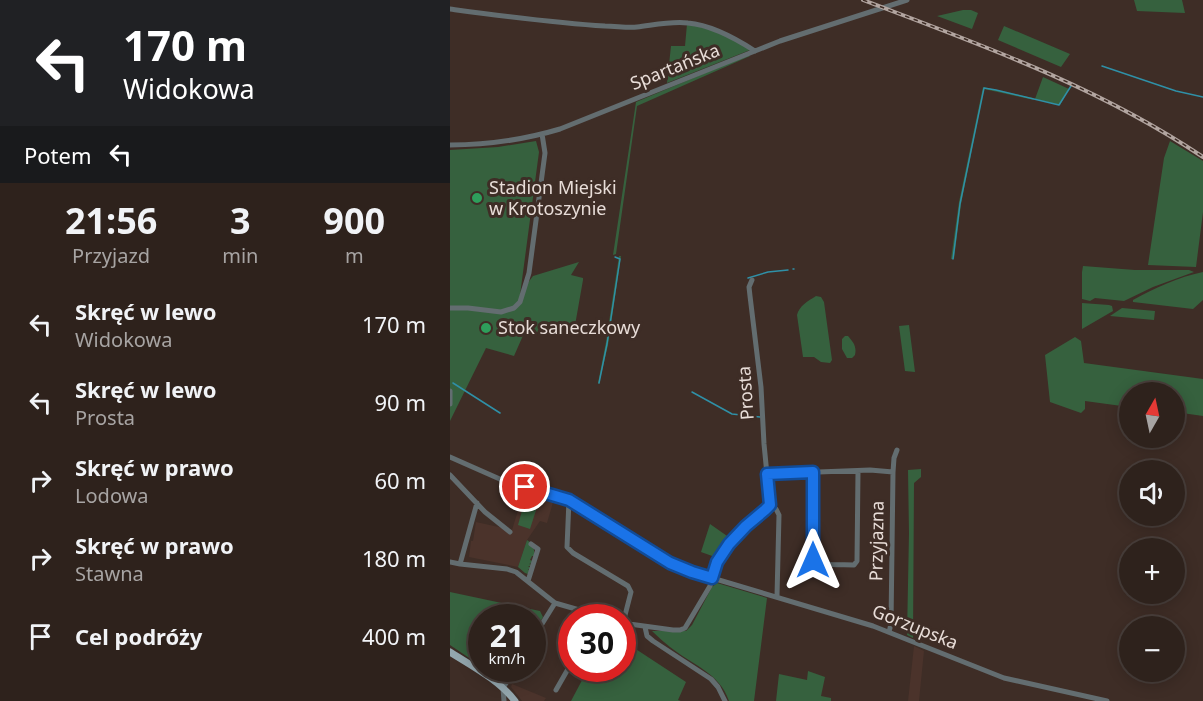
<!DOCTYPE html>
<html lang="pl">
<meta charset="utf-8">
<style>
body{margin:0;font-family:"Noto Sans",sans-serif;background:#362a25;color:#f1f3f6;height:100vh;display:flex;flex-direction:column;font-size:22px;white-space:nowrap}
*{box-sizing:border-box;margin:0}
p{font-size:20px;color:#a7a4a3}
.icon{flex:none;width:33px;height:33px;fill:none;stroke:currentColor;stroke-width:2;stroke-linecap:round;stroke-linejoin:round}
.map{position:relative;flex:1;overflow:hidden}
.sheet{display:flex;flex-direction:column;background:#2e221c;width:450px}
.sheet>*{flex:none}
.top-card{background:#202124;color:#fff;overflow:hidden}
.needle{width:39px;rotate:9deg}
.controls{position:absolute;left:669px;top:382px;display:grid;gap:12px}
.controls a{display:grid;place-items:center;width:66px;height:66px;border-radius:50%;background:#2e221c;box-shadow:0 3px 15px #0003,0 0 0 2px #493f3b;font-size:30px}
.speed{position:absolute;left:18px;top:604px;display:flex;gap:12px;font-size:30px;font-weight:700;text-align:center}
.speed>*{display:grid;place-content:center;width:78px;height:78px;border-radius:50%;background:#2e221c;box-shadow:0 3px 15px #0003,0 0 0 2px #493f3b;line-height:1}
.speed small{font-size:15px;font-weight:400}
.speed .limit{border:9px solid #d22;background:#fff;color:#111}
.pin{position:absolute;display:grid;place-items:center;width:51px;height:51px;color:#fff;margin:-26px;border:3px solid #fff;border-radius:50%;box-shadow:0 2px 6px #0007}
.me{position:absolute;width:66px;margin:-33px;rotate:0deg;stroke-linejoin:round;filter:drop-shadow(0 0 4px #0008)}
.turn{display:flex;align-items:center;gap:21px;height:126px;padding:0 24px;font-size:27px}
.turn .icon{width:78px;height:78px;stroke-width:2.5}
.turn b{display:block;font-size:42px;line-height:51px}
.then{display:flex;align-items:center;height:57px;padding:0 24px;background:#0003;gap:12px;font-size:22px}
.eta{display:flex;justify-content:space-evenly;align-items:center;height:102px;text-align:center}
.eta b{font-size:36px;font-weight:700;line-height:42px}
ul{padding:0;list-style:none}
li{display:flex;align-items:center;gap:18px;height:78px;padding:0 24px}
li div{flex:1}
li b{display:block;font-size:22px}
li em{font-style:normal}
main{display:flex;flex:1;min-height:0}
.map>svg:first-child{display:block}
.built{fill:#4b332b}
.green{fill:#36613e}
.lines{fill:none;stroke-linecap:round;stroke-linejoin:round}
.stream{stroke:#2f90a7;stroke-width:1.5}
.minor{stroke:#636d70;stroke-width:5}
.major{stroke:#94a7ae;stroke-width:7}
.rail-casing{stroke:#b2a5a0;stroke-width:4}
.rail{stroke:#3e2d26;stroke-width:1.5;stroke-dasharray:4.5;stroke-linecap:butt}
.route-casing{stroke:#114b97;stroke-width:15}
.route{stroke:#1a73e8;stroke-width:10}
.leisure-dot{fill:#2e9e5b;stroke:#3e2d26;stroke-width:2}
.labels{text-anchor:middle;stroke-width:6;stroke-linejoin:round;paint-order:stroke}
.street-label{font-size:18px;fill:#e8ddd8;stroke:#3e2d26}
.poi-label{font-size:18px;fill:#e8ddd8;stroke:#3e2d26;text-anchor:start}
</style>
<main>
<section class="sheet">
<div class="top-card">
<div class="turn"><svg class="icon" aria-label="left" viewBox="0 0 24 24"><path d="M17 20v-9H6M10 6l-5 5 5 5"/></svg><div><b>170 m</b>Widokowa</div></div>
<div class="then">Potem<svg class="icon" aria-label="left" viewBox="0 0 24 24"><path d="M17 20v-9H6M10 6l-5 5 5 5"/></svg></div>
</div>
<div class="eta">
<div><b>21:56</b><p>Przyjazd</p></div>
<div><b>3</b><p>min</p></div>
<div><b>900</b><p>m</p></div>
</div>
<ul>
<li><svg class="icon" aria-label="left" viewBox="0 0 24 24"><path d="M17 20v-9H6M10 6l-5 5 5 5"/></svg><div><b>Skręć w lewo</b><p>Widokowa</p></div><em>170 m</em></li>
<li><svg class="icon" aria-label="left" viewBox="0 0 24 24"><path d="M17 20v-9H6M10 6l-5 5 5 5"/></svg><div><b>Skręć w lewo</b><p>Prosta</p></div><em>90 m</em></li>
<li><svg class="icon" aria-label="right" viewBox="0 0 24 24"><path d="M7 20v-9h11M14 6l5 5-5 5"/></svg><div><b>Skręć w prawo</b><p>Lodowa</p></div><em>60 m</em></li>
<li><svg class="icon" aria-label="right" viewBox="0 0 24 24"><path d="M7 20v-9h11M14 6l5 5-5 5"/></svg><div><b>Skręć w prawo</b><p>Stawna</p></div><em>180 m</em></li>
<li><svg class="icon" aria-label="arrive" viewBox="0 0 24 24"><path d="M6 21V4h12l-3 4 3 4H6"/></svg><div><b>Cel podróży</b></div><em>400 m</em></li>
</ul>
</section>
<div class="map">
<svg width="753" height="701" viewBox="0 0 753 701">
<rect width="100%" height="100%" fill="#3e2d26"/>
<!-- built -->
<path class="built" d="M74 491 104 499 97 523 90 521 77 540 68 567 19 557 21 541H23L26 522 62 530Z
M464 646 474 651 469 701H458Z
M62 684 96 698 94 701H72L61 687Z"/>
<!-- green -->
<path class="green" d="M684 0H732L735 13 687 11Z
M513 10H521L528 13 522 29 487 16Z
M237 24C259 28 283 36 300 50L217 83 221 46H235Z
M554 26 620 54 611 67 548 40Z
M298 55 300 56 187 106 166 254 163 255 186 102Z
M593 77 619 89 610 105 585 99Z
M533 87 583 98 584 100 534 89 511 204 504 259H501L509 202Z
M86 141 89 152 70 295 80 280 83 276 129 262 121 275 133 278V280L124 331 120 335H116L75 331 64 356 36 348 0 421V150L48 147Z
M720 141 753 161V212L746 267 698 265 714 158Z
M169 256H171L158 345 149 384 148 383 156 342Z
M633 266 685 270H739L744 272 703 287 674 301 645 298 640 301 632 299V272Z
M753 272V300L743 309 683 302V300C705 288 728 277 753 272Z
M366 296 371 297 374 302 382 360 380 363 371 362 364 357H353L347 315C349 306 358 301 366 296Z
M632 303 659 305 662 306 663 311 632 329Z
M672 308 705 311 704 320 660 316Z
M459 325 465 372 455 371 449 326Z
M395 336H398C403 342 407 346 405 355L402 358H397L392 349V339Z
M625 337 631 341 634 363 753 379V416L725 412 724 393H680L679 407 635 401V409L631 413 600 402 595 355Z
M471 469V477L464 483 463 638 457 635 459 533 458 470Z
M75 500 88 504 80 529 68 525Z
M260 524 280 538 265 557 251 552Z
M77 540C83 544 85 549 84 556H82L80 560 83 561 82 563 79 564 82 565 81 566H78L81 568 80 569H78L80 571 78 574 75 573 68 567Z
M267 583 317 598 304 701H279C270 673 241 664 220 647 214 642 208 637 202 631H236L242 625 262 587Z
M0 592 90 611 93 617 83 634 82 618H32L31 666 0 645Z
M175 642 236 682 228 700 231 701H121L138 669H172L173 647Z
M358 671 375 677 371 696 381 698V701H326L329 674 357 680Z"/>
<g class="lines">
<!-- stream -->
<path class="stream" d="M652 66 726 91 753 97
M503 259 510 204 534 88 546 90 609 105 621 86
M343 269H344
M298 278 318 272 338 270
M3 383 50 413
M149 383 157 344 170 259 165 257
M242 392 282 414 310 417"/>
<!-- minor -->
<path class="minor" d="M0 9C52 16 103 23 155 26 166 26 177 28 187 27 204 25 221 21 238 23 261 25 285 38 305 51
M0 145C38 145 73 140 110 129L330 41 457 0
M302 280 299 287 300 296 311 387 314 444 320 505
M0 308H18L51 312 64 308 70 302 79 273 95 153 92 134
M0 391V404
M0 457 52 480 119 500 210 557 224 565 242 572 423 626 554 678 657 701
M363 472V559C373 567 391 564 404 565L407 561 408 472
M317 474 420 470 443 472
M0 475 35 512 60 532
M119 500 117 547 123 553 178 586 181 592 173 623
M27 503 10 564 57 569 66 572 105 603 157 618
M320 505 326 509 329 515 327 596
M0 562 10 564
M78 581 88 549 81 544
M172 623 223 630H230L235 628 260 586 268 558 289 532 315 510 320 505
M195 627 197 636 203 641 261 679 268 687 275 701
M439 632 441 624 443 472 444 458 447 450
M82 640 105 603
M106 690 122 662
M54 701 53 688 65 669"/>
<!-- major -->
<path class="major" d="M0 652C22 666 49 680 65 701"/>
<defs>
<path id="rail" d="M413 0C531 45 647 86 753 157"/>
</defs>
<!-- rail casing -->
<use href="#rail" class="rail-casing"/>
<!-- rail -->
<use href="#rail" class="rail"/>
</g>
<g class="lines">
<defs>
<path id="route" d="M75 487 119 500 220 563 242 572 262 578 267 562 279 544 296 526 315 510 320 505 317 474 363 472V560"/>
</defs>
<!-- route casing -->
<use href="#route" class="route-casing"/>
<!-- route -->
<use href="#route" class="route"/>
</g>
<!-- markers -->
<g class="leisure-dot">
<circle cx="27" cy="198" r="6"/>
<circle cx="36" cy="328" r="6"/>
</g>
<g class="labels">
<!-- street labels -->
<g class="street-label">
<text transform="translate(225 67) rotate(-22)" y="6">Spartańska</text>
<text transform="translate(296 393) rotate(-94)" y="6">Prosta</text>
<text transform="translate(427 541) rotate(-89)" y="6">Przyjazna</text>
<text transform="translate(465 627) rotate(22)" y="6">Gorzupska</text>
</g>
<!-- poi labels -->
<g class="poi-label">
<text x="39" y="194">Stadion Miejski<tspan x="39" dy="21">w Krotoszynie</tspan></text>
<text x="48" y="334">Stok saneczkowy</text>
</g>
</g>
</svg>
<div class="controls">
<a><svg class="needle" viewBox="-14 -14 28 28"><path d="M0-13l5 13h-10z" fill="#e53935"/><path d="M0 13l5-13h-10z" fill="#a7a4a3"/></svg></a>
<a><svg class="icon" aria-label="sound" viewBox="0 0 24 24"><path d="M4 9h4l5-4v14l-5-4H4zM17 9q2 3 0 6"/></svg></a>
<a>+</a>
<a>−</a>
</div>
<div class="speed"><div>21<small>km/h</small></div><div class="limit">30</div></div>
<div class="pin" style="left:75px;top:487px;background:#d93025"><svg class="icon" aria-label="arrive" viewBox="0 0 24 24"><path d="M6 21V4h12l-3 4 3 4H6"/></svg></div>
<svg class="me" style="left:363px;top:560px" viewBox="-20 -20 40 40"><path d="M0-17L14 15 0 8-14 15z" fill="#1a73e8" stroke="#fff" stroke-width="4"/></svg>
</div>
</main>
